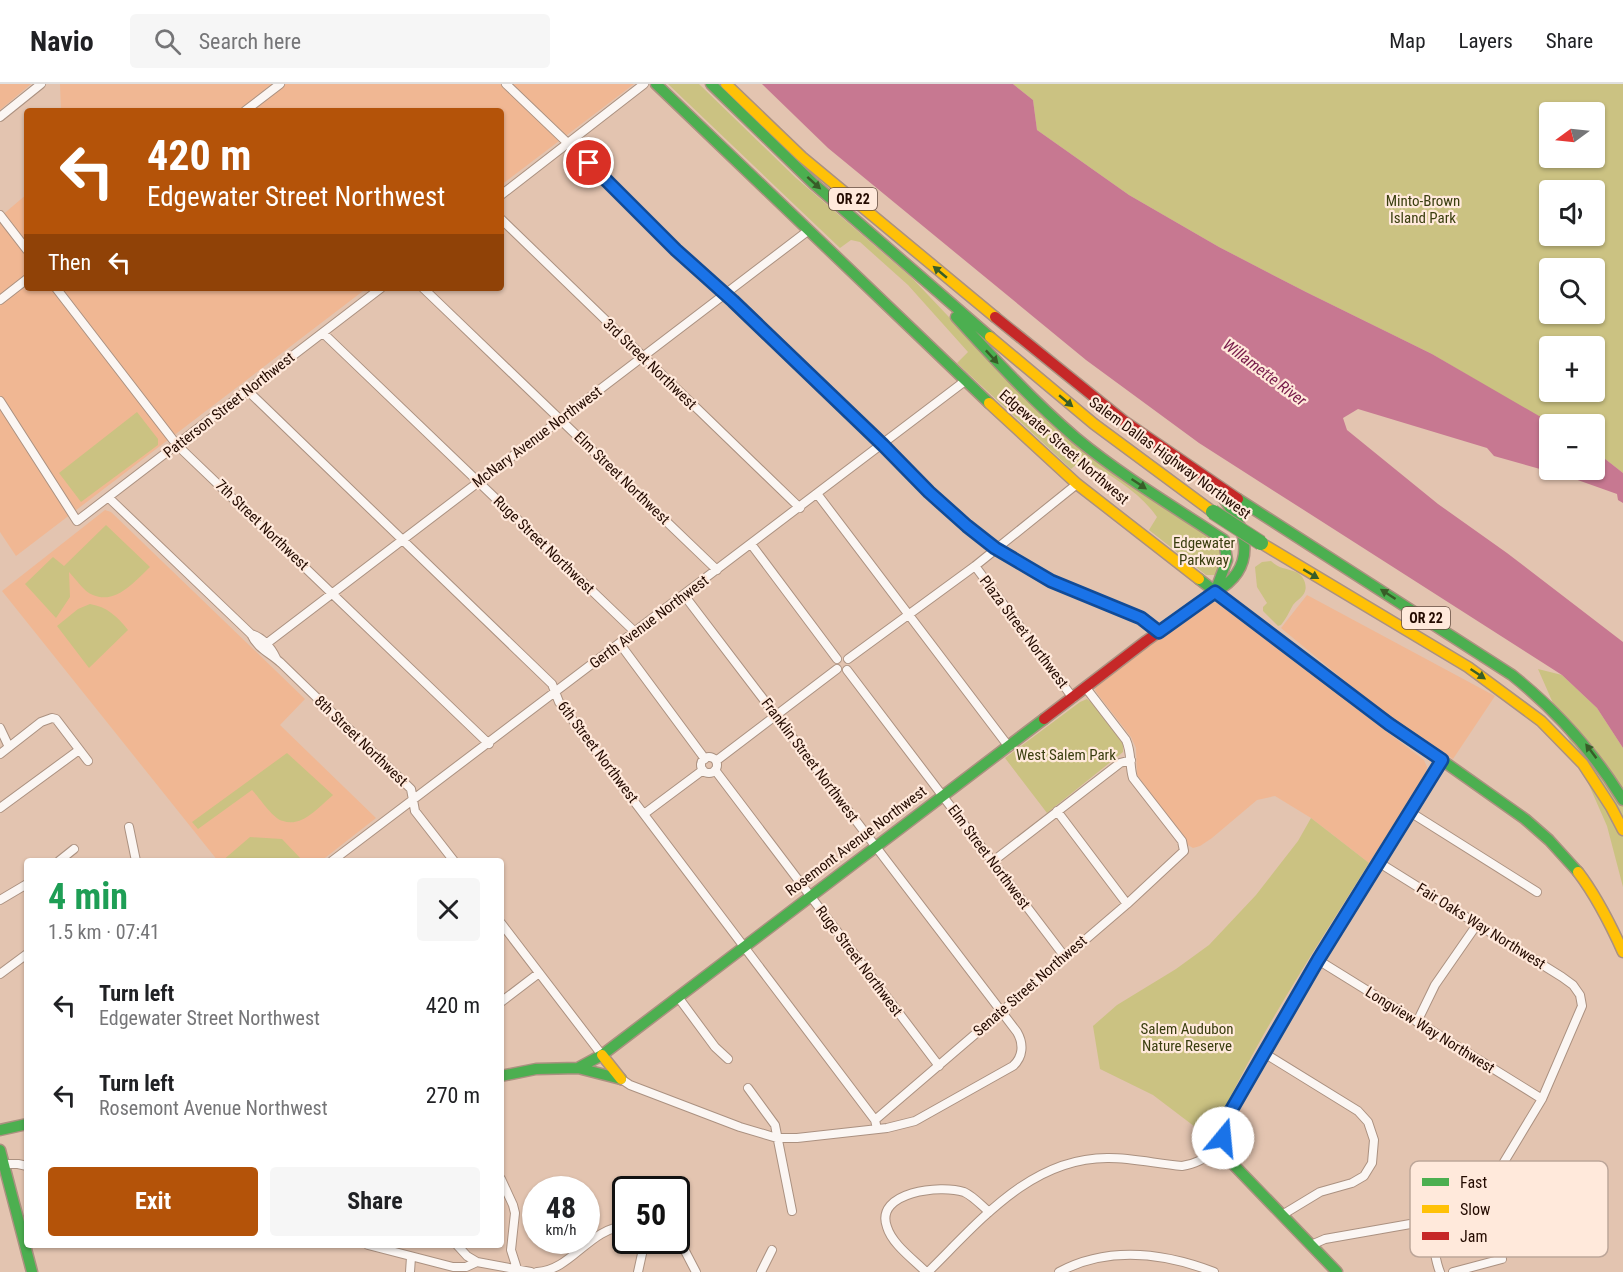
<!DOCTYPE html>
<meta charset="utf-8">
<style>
body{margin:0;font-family:"Roboto Condensed",sans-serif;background:#f6f6f6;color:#202124;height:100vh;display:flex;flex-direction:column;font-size:22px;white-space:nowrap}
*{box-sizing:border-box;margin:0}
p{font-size:20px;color:#757577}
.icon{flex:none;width:33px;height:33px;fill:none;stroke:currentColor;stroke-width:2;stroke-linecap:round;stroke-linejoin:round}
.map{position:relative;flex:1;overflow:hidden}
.details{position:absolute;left:24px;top:774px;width:480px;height:390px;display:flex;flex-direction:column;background:#fff;border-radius:6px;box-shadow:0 2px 4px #0004}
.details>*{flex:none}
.guide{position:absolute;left:24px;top:24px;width:480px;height:183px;border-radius:6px;box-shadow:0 2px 4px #0004;background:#b45309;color:#fff;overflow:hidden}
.needle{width:39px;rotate:255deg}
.controls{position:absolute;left:1539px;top:18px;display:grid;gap:12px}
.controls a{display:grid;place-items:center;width:66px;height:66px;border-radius:6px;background:#fff;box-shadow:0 2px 4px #0004;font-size:30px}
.speed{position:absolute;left:522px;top:1092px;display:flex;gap:12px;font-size:30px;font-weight:700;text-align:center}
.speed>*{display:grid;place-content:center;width:78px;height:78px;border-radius:50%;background:#fff;box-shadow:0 2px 4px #0004;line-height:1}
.speed small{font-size:15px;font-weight:400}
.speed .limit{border:3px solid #111;border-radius:9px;background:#fff;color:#111}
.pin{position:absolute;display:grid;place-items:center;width:51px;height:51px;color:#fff;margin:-26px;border:3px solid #fff;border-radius:50%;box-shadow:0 2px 6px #0007}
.me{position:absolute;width:66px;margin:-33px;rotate:17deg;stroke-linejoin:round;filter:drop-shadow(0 0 4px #0008)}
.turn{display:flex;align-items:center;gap:21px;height:126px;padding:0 24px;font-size:27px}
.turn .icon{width:78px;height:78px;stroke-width:2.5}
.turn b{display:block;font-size:42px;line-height:51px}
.then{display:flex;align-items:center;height:57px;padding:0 24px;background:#0003;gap:12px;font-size:22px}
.round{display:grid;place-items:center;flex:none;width:63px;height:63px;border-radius:6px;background:#f6f6f6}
.overview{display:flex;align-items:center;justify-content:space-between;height:102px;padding:0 24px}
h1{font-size:36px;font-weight:700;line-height:45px;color:#1e9e55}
.primary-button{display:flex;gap:12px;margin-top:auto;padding:12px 24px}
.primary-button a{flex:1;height:69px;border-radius:6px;background:#b45309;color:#fff;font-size:24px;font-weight:700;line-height:69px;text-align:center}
.primary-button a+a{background:#f6f6f6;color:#202124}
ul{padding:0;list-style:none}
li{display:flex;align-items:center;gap:18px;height:90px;padding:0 24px}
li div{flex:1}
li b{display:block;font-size:22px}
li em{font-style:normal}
header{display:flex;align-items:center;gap:36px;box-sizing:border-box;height:84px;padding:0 30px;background:#fff;border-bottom:2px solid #e0e0e0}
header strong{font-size:28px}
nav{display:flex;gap:33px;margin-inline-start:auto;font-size:21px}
.search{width:420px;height:54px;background:#f6f6f6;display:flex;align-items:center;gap:15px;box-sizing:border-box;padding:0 21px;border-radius:6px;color:#757577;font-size:22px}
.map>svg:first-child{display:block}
.built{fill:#f0b793}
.green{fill:#cbc282;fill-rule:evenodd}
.water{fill:#c77891}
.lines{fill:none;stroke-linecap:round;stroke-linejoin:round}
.street-casing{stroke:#ab9180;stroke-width:10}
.fast-casing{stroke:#ab9180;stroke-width:13}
.slow-casing{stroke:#ab9180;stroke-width:13}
.jam-casing{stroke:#ab9180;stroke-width:13}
.street{stroke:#fbf6f3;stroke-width:8}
.fast{stroke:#4caf50;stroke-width:10}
.slow{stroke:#ffc107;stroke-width:10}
.jam{stroke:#c62828;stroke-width:10}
.fast-bridge-casing{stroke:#ab9180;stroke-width:16;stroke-linecap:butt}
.fast-bridge{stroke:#4caf50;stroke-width:14}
.oneway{fill:#385d28}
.route-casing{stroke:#114b97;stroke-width:15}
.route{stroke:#1a73e8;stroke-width:10}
.labels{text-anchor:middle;stroke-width:4.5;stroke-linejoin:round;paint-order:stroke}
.shield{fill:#ffe9db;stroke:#664e42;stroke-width:1.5}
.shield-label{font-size:14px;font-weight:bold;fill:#240b00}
.park-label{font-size:15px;fill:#3a3e0f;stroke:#ffe9db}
.street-label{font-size:15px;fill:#240b00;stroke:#ffe9db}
.water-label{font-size:16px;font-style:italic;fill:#771a4a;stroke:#ffe9db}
.key{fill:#ffe9db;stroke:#bda699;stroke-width:1.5}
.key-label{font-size:16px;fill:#240b00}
</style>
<header>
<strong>Navio</strong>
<div class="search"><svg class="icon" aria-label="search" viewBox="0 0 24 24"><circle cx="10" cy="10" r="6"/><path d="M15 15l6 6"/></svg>Search here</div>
<nav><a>Map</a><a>Layers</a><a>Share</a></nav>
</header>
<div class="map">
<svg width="1623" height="1188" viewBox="0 0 1623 1188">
<rect width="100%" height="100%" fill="#e3c4b0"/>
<!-- built -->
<path class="built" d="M0 0H31L0 26Z
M60 0H634L501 101V27H61Z
M27 110V204H367L16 472 0 448V133Z
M105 426 111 428 305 615 280 641 376 734 321 777H218L2 507Z
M1307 511 1495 612 1453 675 1385 630 1281 544Z
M1212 518 1217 519 1424 676 1427 683 1426 690 1369 779 1311 734 1275 712 1257 716 1212 754 1200 762 1193 764 1186 760 1178 746 1137 691 1136 664 1131 653 1099 612 1095 606 1096 602 1204 520Z"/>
<!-- green -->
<path class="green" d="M668 0H699L796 94 911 193 1002 289 1219 459 1223 471 1217 491H1206L1149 446 1157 433C1140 408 1111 392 1085 376H1082L1071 385 957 279 968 268 908 201 860 158 851 156 840 164Z
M1013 0H1623V389L1595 367 1594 340H1553L1538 333 1432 270 1306 208 1219 163 1129 111 1037 46 1033 16ZM1550 28H1594V74H1550ZM1550 106H1594V152H1550ZM1550 184H1594V230H1550ZM1550 262H1594V308H1550Z
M137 328 158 355V361L81 418 59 389Z
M106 441 150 483C135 497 116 521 93 511 84 508 76 495 69 488L70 513 56 534 25 500 53 473 64 482Z
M1271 477C1279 485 1286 484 1296 488 1304 491 1309 504 1303 511 1300 515 1296 517 1293 521 1289 528 1286 535 1281 541L1278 542 1263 527V523L1267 519 1257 503 1255 483 1262 478Z
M90 520C107 523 117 532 128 546L89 584 57 542 78 525Z
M1538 585 1562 591 1597 624 1623 664V803L1607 742Z
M1087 615 1093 620 1122 658 1123 661V668L1047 729 1005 674 1080 618Z
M287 669 333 711C320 722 302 744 283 737 273 735 259 713 252 706L198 745 192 738Z
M1311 734 1369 779C1313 869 1253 958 1211 1055L1153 1011 1100 985 1093 942 1117 921 1176 885 1209 861 1256 811 1298 757Z
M250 753 282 755 303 777H222Z"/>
<!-- water -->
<path class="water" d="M762 0H1013L1033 16 1037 46 1129 111 1219 163 1306 208 1432 270 1553 340H1550V386H1594L1595 367 1623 389V419L1618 416 1617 410 1572 394 1494 372 1487 364 1358 325 1343 334 1347 346 1438 420 1507 469 1623 558V664L1597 624 1562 591 1199 359 1086 276 828 64Z"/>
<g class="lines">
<defs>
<path id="street" d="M506 0 649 137 676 166 733 217 883 361 929 408 967 442 995 464 1051 497 1141 534 1159 548
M245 27 280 0
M0 33 41 0
M501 111 644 0
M0 131 27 166
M501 135 800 424
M56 204 177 361 489 660
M423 204 717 486
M0 216 27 195
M323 249 635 548
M248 307 552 600 559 618 875 1036 877 1045
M0 317 77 437 381 204
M818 411 1009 663
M109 414 251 550C257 564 270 569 281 579L411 705 415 727 454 777
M751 460 837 575
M975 482 1073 614
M251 550C262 553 271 563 276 574
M266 560 809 146
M620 560 705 675
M848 575 975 482 1077 400
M847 586 1065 873
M0 644 9 663
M0 670 41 638 52 634 56 635 88 677
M701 681a8 8 0 1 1 16 0a8 8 0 1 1-16 0Z
M716 677 837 585
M715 686 939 982
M0 724 79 666
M1057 727 1127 820
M1410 728 1537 808
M644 730 703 686
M129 743 136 777
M59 777 74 765
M332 777 965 297
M992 778 1120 679 1131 676
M1378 778 1562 893 1573 901 1580 911 1582 922 1542 1015 1501 1083 1492 1102 1491 1124 1502 1175 1453 1188
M0 816 27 800
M501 839 602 971
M1318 876 1542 1015
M0 890 27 870
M678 913 715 963 728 975
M501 918 539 889
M1417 938 1435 901 1478 839
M1264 969 1358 1027 1368 1038 1374 1056 1372 1079 1364 1092 1352 1099 1320 1108 1282 1131
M621 995 630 1001 740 1043 777 1054H797L887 1044 915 1037 1013 982C1023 973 1024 960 1017 948L684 511
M748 1004 775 1041 792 1127
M875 1036 1127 820 1184 767 1182 757 1133 694C1129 681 1132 669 1126 656L1086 604
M4 1080H18L27 1082
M501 1095 513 1121 515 1129 511 1166 518 1188
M674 1156 684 1165 696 1188
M368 1161 453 1183H466L477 1178 531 1188
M457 1161 467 1172 477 1178
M1311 1161 1325 1155 1416 1139C1437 1147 1432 1170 1440 1188
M410 1188 411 1173
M537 1188C572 1186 589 1144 626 1142
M638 1188 645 1156
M761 1188 772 1166
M926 1188C913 1175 892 1160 887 1143 874 1108 941 1100 964 1108 973 1112 981 1121 989 1128
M928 1188C979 1138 1031 1073 1109 1074 1133 1074 1158 1080 1182 1082 1203 1079 1207 1070 1224 1060
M1059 1188C1108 1162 1164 1169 1214 1188"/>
<path id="fast" d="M656 0 989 319
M711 0 814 100 990 253
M956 233C994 275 1033 317 1076 354 1122 392 1174 423 1224 456L1227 476 1215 508
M1238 415 1512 591C1557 627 1593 667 1623 716
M1199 495 1344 607 1525 735 1549 756 1578 788
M1215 508C1260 483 1247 441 1218 408
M578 984 621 995
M501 992 536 985 578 984 602 971 1044 635
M0 1046 27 1040
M0 1066 32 1188
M1337 1188 1231 1078C1223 1062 1222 1047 1229 1030L1318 876 1442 676"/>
<path id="slow" d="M726 0 802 73 995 233
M990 253 1094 340 1213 428
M989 319 1077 400 1199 495
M1261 459 1468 583 1541 637 1583 680 1611 723 1623 746
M1578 788C1597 813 1610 839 1623 868
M602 971 621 995"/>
<path id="jam" d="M995 233 1124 337 1238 415
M1044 635 1146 557 1215 508"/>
</defs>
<!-- street casing -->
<use href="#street" class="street-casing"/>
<!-- fast casing -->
<use href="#fast" class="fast-casing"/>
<!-- slow casing -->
<use href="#slow" class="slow-casing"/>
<!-- jam casing -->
<use href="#jam" class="jam-casing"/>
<!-- street -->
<use href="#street" class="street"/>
<!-- fast -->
<use href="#fast" class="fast"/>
<!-- slow -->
<use href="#slow" class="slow"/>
<!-- jam -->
<use href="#jam" class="jam"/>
<defs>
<path id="fast-bridge" d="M1213 428 1261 459"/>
</defs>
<!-- fast-bridge casing -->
<use href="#fast-bridge" class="fast-bridge-casing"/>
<!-- fast-bridge -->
<use href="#fast-bridge" class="fast-bridge"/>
</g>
<!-- one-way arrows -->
<defs><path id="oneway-solid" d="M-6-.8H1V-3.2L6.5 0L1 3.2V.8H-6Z" transform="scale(1.5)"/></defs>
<g class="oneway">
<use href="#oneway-solid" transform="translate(814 99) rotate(42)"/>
<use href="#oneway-solid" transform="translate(940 188) rotate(-140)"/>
<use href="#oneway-solid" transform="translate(992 273) rotate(47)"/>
<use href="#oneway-solid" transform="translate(1066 317) rotate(40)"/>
<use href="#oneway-solid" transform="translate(1139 400) rotate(34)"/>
<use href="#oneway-solid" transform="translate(1311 490) rotate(31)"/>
<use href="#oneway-solid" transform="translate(1388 510) rotate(-147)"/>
<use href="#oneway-solid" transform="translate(1478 590) rotate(34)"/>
<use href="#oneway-solid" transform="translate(1591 667) rotate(-127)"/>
</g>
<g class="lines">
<defs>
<path id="route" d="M589 79 676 166 733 217 883 361 929 408 967 442 995 464 1051 497 1141 534 1159 548 1215 508 1389 640 1442 676 1318 876 1229 1030 1224 1042 1223 1054"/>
</defs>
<!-- route casing -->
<use href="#route" class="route-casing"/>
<!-- route -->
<use href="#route" class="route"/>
</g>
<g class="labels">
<!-- shield labels -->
<g class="shield">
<rect x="829" y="104" width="48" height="22" rx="4.5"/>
<rect x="1402" y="523" width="48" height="22" rx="4.5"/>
</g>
<g class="shield-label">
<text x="853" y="120">OR 22</text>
<text x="1426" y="539">OR 22</text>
</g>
<!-- park labels -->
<g class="park-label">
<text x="1423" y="122">Minto-Brown<tspan x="1423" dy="17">Island Park</tspan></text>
<text x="1204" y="464">Edgewater<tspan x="1204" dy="17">Parkway</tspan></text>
<text x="1066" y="676">West Salem Park</text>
<text x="1187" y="950">Salem Audubon<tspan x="1187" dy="17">Nature Reserve</tspan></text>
</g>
<!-- street labels -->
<g class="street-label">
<text transform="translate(650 280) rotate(44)" y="5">3rd Street Northwest</text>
<text transform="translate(229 321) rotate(-38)" y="5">Patterson Street Northwest</text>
<text transform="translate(537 353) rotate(-37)" y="5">McNary Avenue Northwest</text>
<text transform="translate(1064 363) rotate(41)" y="5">Edgewater Street Northwest</text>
<text transform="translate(1170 374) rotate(36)" y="5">Salem Dallas Highway Northwest</text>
<text transform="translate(622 394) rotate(44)" y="5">Elm Street Northwest</text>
<text transform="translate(262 441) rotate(44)" y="5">7th Street Northwest</text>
<text transform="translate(544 461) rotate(44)" y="5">Ruge Street Northwest</text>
<text transform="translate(649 538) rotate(-37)" y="5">Gerth Avenue Northwest</text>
<text transform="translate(1024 548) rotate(53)" y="5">Plaza Street Northwest</text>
<text transform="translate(361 657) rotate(44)" y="5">8th Street Northwest</text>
<text transform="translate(598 668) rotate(53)" y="5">6th Street Northwest</text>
<text transform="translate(810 676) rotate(53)" y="5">Franklin Street Northwest</text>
<text transform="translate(856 757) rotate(-37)" y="5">Rosemont Avenue Northwest</text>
<text transform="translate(989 773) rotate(53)" y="5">Elm Street Northwest</text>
<text transform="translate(1481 842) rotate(32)" y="5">Fair Oaks Way Northwest</text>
<text transform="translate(859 877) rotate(53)" y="5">Ruge Street Northwest</text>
<text transform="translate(1030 902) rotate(-41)" y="5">Senate Street Northwest</text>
<text transform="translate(1430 946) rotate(32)" y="5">Longview Way Northwest</text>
</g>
<!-- water labels -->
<g class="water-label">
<text transform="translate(1265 288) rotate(37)" y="6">Willamette River</text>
</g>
</g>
<!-- legend -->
<rect x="1410" y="1077" width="198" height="96" rx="9" class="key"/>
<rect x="1422" y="1094" width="27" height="8" fill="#4caf50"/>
<rect x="1422" y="1121" width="27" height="8" fill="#ffc107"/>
<rect x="1422" y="1148" width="27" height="8" fill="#c62828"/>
<g class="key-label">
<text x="1460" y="1104">Fast</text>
<text x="1460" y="1131">Slow</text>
<text x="1460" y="1158">Jam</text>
</g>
</svg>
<div class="controls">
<a><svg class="needle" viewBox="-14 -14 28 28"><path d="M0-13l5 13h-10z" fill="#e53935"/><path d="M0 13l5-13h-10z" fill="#757577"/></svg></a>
<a><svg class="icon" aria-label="sound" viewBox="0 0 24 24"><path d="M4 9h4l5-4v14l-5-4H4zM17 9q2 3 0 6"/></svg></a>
<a><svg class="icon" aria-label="search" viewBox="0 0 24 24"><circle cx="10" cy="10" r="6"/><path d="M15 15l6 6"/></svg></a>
<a>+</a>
<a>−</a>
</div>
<div class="speed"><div>48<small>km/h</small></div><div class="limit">50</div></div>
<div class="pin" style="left:589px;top:79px;background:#d93025"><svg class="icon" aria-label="arrive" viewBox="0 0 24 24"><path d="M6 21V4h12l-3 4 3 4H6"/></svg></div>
<svg class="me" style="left:1223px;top:1054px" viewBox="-20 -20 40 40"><circle r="19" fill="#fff"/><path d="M0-13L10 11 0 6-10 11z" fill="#1a73e8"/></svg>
<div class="guide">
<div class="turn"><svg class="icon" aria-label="left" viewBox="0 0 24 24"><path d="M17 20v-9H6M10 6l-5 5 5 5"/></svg><div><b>420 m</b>Edgewater Street Northwest</div></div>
<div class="then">Then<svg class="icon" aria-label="left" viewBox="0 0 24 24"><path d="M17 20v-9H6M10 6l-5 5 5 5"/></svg></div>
</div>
<section class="details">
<div class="overview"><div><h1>4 min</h1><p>1.5 km · 07:41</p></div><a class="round"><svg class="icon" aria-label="close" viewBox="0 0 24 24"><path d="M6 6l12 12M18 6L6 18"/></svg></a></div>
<ul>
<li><svg class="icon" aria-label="left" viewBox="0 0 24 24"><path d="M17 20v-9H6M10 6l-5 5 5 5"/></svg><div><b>Turn left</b><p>Edgewater Street Northwest</p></div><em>420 m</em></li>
<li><svg class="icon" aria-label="left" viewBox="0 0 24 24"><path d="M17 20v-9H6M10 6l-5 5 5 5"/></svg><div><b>Turn left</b><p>Rosemont Avenue Northwest</p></div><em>270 m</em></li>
</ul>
<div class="primary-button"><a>Exit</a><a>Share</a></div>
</section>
</div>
